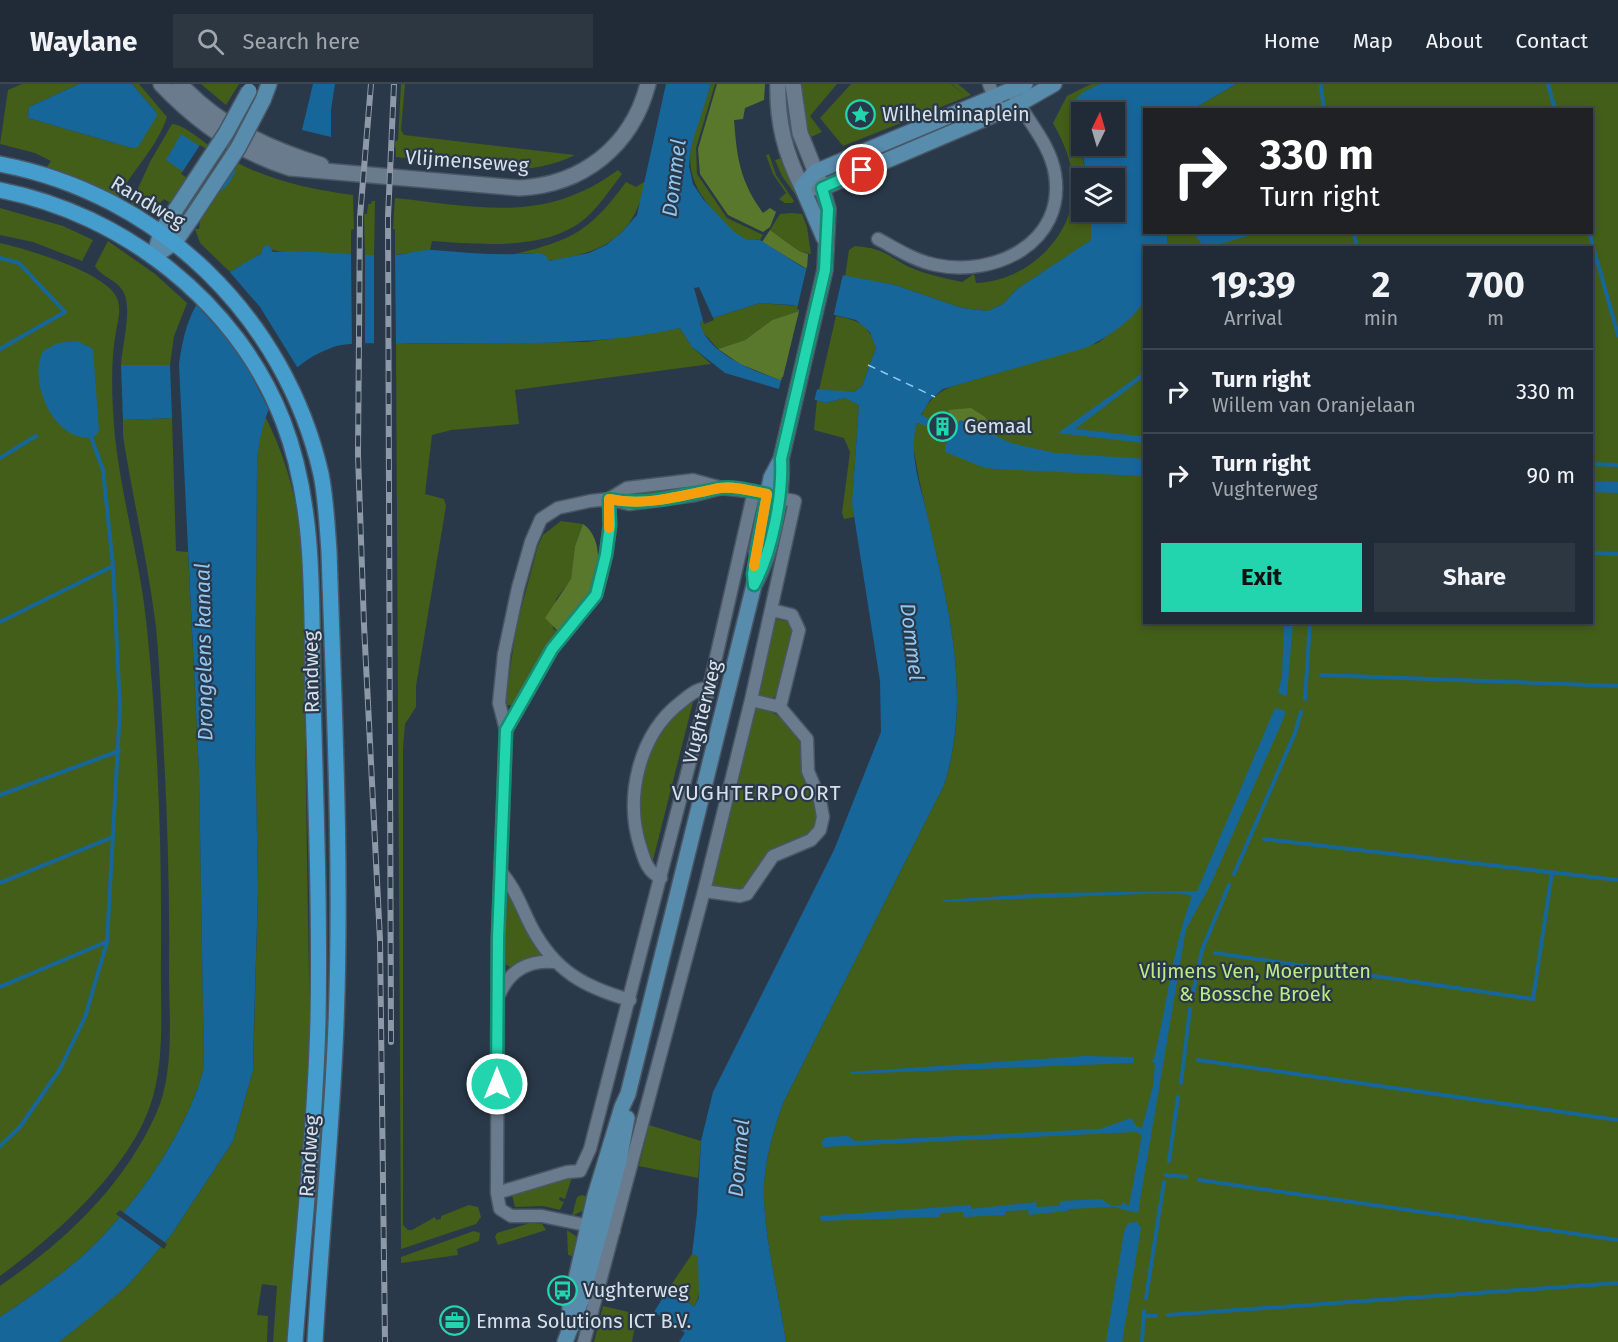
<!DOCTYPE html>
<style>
body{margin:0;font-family:"Fira Sans",sans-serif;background:#2d3742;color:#f1f3f6;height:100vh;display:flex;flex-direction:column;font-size:22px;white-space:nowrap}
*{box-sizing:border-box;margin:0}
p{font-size:20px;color:#a2a7ad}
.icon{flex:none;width:33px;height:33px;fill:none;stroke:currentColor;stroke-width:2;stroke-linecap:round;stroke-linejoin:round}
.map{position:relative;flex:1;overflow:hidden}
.side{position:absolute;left:1143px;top:162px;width:450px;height:378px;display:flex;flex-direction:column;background:#202b37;border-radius:0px;box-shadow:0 3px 9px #0003,0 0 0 2px #3d4752}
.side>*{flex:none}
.hud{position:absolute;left:1143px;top:24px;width:450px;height:126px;border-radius:0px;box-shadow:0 3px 9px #0003,0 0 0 2px #3d4752;background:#202124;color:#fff;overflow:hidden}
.needle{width:39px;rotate:5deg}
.buttons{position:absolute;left:1071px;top:18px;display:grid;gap:12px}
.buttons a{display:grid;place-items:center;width:54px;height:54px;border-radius:0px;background:#202b37;box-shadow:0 3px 9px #0003,0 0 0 2px #3d4752;font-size:30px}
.pin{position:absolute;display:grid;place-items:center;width:51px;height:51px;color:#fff;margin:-26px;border:3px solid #fff;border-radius:50%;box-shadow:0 2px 6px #0007}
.me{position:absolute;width:66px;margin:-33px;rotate:0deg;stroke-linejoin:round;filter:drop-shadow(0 0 4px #0008)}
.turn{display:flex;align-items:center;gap:21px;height:126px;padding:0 18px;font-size:27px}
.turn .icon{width:78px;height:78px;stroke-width:2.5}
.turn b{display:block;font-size:42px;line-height:51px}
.eta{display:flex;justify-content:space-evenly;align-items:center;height:102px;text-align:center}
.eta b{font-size:36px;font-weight:700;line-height:42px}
.action{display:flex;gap:12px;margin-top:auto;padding:12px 18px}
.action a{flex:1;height:69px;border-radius:0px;background:#23d5af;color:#111;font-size:24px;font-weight:700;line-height:69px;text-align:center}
.action a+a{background:#2d3742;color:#f1f3f6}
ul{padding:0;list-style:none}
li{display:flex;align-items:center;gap:18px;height:84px;padding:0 18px;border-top:2px solid #3d4752}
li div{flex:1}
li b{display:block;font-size:22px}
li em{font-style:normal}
header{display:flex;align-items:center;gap:36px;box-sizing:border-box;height:84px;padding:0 30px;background:#202b37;border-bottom:2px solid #3d4752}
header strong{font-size:28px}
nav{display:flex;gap:33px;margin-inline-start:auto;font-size:21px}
.search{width:420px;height:54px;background:#2d3742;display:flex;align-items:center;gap:15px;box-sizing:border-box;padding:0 21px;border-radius:0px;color:#a2a7ad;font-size:22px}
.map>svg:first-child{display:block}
.green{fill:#435e18}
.forest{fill:#5a782b}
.water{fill:#17669a;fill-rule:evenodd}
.pier{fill:#2a3949}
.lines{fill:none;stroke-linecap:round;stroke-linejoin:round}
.stream{stroke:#17669a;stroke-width:4}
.ferry{stroke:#90c6f2;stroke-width:1.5;stroke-dasharray:8 6;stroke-linecap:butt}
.minor-casing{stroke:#495664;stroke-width:15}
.tertiary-casing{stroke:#495664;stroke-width:18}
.secondary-casing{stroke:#495664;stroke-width:18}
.primary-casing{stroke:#495664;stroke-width:18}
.minor{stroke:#6a7b8d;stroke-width:12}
.tertiary{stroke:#6a7b8d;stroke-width:15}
.secondary{stroke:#578cad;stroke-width:15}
.primary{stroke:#449dcd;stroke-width:15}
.rail-casing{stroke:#8d99a6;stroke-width:6}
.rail{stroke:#2a3949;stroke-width:4;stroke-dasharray:11;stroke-linecap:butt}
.secondary-bridge-casing{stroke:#495664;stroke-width:18;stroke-linecap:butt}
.secondary-bridge{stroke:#578cad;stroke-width:15}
.route-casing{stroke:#178a72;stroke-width:15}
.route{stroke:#23d5af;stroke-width:10}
.slow{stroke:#f59e0b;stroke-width:10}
.labels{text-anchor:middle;stroke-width:4.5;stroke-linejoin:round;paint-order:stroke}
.poi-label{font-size:20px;fill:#d7e0eb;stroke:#2a3949;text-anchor:start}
.street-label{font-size:20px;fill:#d7e0eb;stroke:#2a3949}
.park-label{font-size:20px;fill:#beea82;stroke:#2a3949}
.water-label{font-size:21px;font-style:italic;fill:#90c6f2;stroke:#2a3949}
.neighbourhood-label{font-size:21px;letter-spacing:1.5px;fill:#d7e0eb;stroke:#2a3949}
</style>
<header>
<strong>Waylane</strong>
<div class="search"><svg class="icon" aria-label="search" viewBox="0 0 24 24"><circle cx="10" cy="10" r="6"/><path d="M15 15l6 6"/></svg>Search here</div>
<nav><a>Home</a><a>Map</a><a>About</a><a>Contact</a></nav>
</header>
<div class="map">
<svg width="1618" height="1258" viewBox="0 0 1618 1258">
<rect width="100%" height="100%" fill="#2a3949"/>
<!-- green -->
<path class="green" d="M22 0H79L29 23 28 34 132 64 156 28 132 0H139L167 33C157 63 133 86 118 113L46 84 51 77 35 69 0 60 8 6Z
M201 0H239L226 21Z
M401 0H405L401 46 404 51 575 71C519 99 456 79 396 73L395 58 398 56Z
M711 0H715L696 64 697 90 727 134 763 151 760 156C755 155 751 157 746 156 733 152 720 135 712 125 673 80 695 50 711 0Z
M801 0H837L810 32 822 48 811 53 800 23 805 24Z
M851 0H951L964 11 952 0H958L971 11 843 62 820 34Z
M1091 0H1100L1074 17 1086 94H1082V128H1091L1092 156 1017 205 1003 220 988 227 962 224 895 201 845 193 849 166 855 162C885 165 883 169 907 182 923 190 944 194 962 198L974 190 976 199C1026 198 1076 152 1073 100 1072 77 1064 59 1053 39L1067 12Z
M1236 0H1618V1258H786C779 1210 762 1147 764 1099 766 1071 774 1045 783 1019L944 701C980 590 932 477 914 367L913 351 917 339 920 340C922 320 938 307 956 301L1098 259 1122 240 1144 216V538H1592V164H1168L1167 149 1592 148V26L1193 25Z
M172 40C184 40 208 62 220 69 260 94 305 105 353 111L354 145 351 146V171C333 171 276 170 263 163L261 170 230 188 200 159 195 145H199L200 138 164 115 160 119 162 121 149 125 131 120 150 78Z
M769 70 776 91 794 117 792 119H785L779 115 786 109 773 90 766 71Z
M782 74 802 120 782 92 775 76Z
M618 86 622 90C611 104 600 121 587 133 547 168 481 160 432 157L430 166 395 171V145H393L395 114C480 123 545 140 618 86Z
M646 97C634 154 603 169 548 177L538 169 515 170C573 156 590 147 626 98L636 103Z
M372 117H375L374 171H365L364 130H367L368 120H371Z
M0 124 63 142 93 156 82 177 33 158 0 151Z
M792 129 802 130 807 143 811 170 799 167 770 146 780 130Z
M108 157 155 190 187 219 174 252 170 281H121C122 261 133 224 123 207 116 195 101 193 95 182Z
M0 159C27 165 103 188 116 212 122 223 118 236 116 247 110 281 112 319 115 353 122 417 141 480 147 545 158 654 162 765 161 875 160 923 166 976 150 1022 128 1086 54 1153 0 1192Z
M760 219 800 222 799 227 772 236 745 256 718 265 702 247 700 238Z
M836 232C858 236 870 241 876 264L862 302 854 308 819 306Z
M680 244 692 263 711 280 515 306 519 340 451 346 432 351 425 410 444 415 446 422 416 602V623L405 640 403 664V1141L408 1146H412L435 1133 436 1136 441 1135V1132L469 1121 478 1123 481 1133 476 1140 401 1165 396 260 587 258Z
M845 314 859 321 853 405 854 433 844 435 842 429 850 368 844 354 814 346 817 316 826 319Z
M265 332C288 378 297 416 302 467L310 955 301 1110 287 1258H273L277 1202 262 1200 257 1231 268 1232 267 1258H59L128 1201 171 1151 233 1057 253 986 258 805 255 648 257 379 259 353Z
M172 334 176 467 188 468 199 688 204 983C189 1047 128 1133 78 1176 53 1197 27 1215 0 1233V1202C65 1157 123 1103 156 1030 175 988 169 933 169 888 170 804 167 719 162 635 160 604 159 573 156 543 148 479 133 415 123 352V336Z
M695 400 696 406 627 415 629 409Z
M561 437 583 440 575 462 571 496 556 515 553 545 558 547 546 562 513 621H507L506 615 516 544 538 462 543 451Z
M775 535 790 538 795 547 780 607 770 617 757 613Z
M694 614 652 780C630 719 636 653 694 614Z
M755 623C804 631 814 691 819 733L816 745 809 752 792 759 739 808 711 802Z
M508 810 511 811 543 872 510 883 505 880 506 812Z
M649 1041 701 1057 698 1094 639 1082Z
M568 1092 572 1093 565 1115 560 1113 559 1116 564 1118 560 1126 543 1122 515 1123 512 1111Z
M582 1111 591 1114 584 1126 572 1132 577 1113Z
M530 1139 542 1140 546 1146 498 1161 495 1153 497 1149Z
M567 1146 577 1153 572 1172 568 1171Z
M474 1147 480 1149 479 1157 457 1165 458 1171 401 1179V1173Z
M692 1170 698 1171C700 1188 703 1208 694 1223L681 1213 665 1210Z
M603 1222 637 1230 632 1258H594Z"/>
<!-- forest -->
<path class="forest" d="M717 0H765L764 16 745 24 743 35 734 36C737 75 740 97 763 129L770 124 776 128 770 143 763 148 728 131 700 90 698 65Z
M770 146 799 167 808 170 807 185 762 158Z
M799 227 782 297 740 280 718 265 745 256 772 236Z
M971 324 985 333 998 354 960 336 957 340 948 326Z
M583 440C604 454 600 491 590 511 583 524 568 536 558 547L545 534 571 495 575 462Z"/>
<!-- water -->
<path class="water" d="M79 0H132L156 28 157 32 138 63 132 64 28 34 29 23Z
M313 0H335L331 26V53L302 46Z
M666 0H711L691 63 689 82 693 100 703 115 733 147 747 156H760L804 184 895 201 962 224 988 227 1003 220 1017 205 1091 156V128H1114V94H1086L1082 62H1114V28H1082L1081 59 1074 17 1083 8 1100 0H1236L1193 25 1144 26V148L1167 149 1168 163 1144 164C1144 176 1148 206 1144 216 1137 234 1102 257 1085 264L943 305 930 316 921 331 929 335 926 342 917 339C908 368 920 401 927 430 947 519 973 610 944 701L783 1019C774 1045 766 1071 764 1099 762 1147 779 1210 786 1258H679L685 1249 654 1228 665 1210 681 1213 694 1223 699 1214 698 1172 692 1170 697 1129 701 1057 713 1008 834 766 881 648 880 597 852 419 859 321 845 314 826 319 725 289 692 263 680 244C587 265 489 257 394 260 374 260 350 257 331 264 280 282 261 329 257 379L255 648 258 805 254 941 253 986 233 1057 171 1151 128 1201 94 1230 59 1258H0V1233C27 1215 53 1197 78 1176 128 1133 189 1047 204 983L199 688 179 281C188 216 205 200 261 170L263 163 269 161 273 168C312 166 353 172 392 171 406 171 419 165 433 166 468 169 503 172 538 169L545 171 549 177 589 169 606 161 621 149 637 131ZM760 219 792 221 856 236 870 248 876 264 862 302 854 308C841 306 829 307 816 305 783 299 706 276 700 238Z
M181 50 236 86C232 96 225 108 214 109L166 76Z
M1193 149H1258L1216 161V164L1204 163Z
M77 257 93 265 99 347 94 353C55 361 27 297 43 267L58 259Z
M121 281H170L172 334 123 336Z
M1144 288V293L1075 345 1140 352 1144 354V359L1058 349Z
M960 336 1011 359 1055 369 1144 375V392L997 385 985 384 945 368V362Z
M1592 397 1618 398V409L1592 408Z
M1284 539H1293L1287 611 1284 612 1278 608 1282 593Z
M1275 624 1286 627 1283 636 1210 802 1186 845 1138 1129 1114 1123 1068 1125 1067 1127 1029 1131 1028 1126 1005 1127V1131L964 1133 963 1128 940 1129 939 1133 821 1137 820 1132 971 1121V1125L1036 1118 1037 1123 1059 1122 1061 1117 1101 1115 1112 1122H1121L1123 1118 1129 1122 1142 1051 1136 1048 824 1063 821 1058 826 1053 848 1052 855 1057 1100 1045 1131 1034 1137 1043 1142 1044 1153 1002 1155 979 1151 977 1154 975C1167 921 1172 867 1191 815L1190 811 1168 809 943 818V816L1047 809 1197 807Z
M1084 972 1134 973 1133 979 851 990 850 988Z
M1137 1138 1141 1144 1122 1258H1106L1124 1148 1128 1139Z"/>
<!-- pier -->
<path class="pier" d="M200 61 236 83 216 112 181 90Z
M351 168H365V262L352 264Z
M374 168H395L396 263H374Z
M807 182 843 190 833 234 797 225Z
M228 186 260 223 299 286 292 291 275 315 270 328 249 287 229 257 194 218 208 199Z
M699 203 714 236 704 240 694 204Z
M782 293 818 302 814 317 778 308Z
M120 1126 167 1160 164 1165 116 1130Z"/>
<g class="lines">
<!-- stream -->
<path class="stream" d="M1548 0 1555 26
M1321 2 1324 26
M1353 148 1358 164
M1589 148 1618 251
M0 174 19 179 65 228 0 265
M0 374 36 352
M1592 380 1618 381
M1592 469 1618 470
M0 538 113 482
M1321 591 1618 602
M1305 615 1310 538
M0 711 119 667
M1264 755 1618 796
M1234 790 1295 649 1301 628
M0 799 113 753
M1215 869 1533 915 1552 789
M0 903 106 858
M1192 914 1202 866 1229 801
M1198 976 1618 1036
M1181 999 1190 925
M0 1062 20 1043 60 985 85 933 107 858 120 624 113 482 103 386 90 350
M1169 1077 1178 1013
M1166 1091 1186 1093
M1199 1096 1618 1156
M1146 1214 1164 1098
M1168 1231 1618 1199
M1145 1232H1156
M1142 1258 1144 1227"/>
<!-- ferry -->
<path class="ferry" d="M868 281 935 313"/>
<defs>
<path id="minor" d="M989 0 997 21
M878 155C897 165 915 177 936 181 995 193 1066 159 1055 90 1050 60 1029 39 1015 13
M609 415 627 404 693 396 722 404 762 409
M751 616 780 623
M506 646 552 565 596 511 606 471 610 441 609 415
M501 788C516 805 522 825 532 844 555 887 584 903 630 916
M661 794C648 788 645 778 641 765 624 715 638 651 681 618 690 611 697 604 709 604
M704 807 740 812 747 810 773 772 811 756 820 746 823 733 820 716 808 687 807 655 780 623 799 546 792 531 772 526
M500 909C510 887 528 876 553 878
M497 1109 567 1088 580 1087 590 1065 709 604 754 407
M614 1147 542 1132H511L500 1125 497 1109 498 855 506 646 499 619 504 570 518 504 531 458 541 435 558 424 590 417 609 415 629 420 695 411 722 404
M584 1258 704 807 751 616 795 417 779 414"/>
<path id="tertiary" d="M161 0C198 39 239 68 290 84L519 104C583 101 632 62 648 0
M180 0C219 42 267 64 321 81
M778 0C777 38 785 69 802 103L822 104 800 49 793 0"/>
<path id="secondary" d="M263 16 269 0
M824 154 802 103 815 88 1025 0
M157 162 161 148 176 125
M153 173 175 158 191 135
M757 468 771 394 781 375 825 186 828 125 822 104 1019 20 1054 0
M570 1241V1221L595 1112 622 1023 628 1010 754 501C772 468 783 411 781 375
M565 1258 582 1214 619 1077 627 1034"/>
<path id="primary" d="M0 80C159 110 285 233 321 390 326 415 327 441 329 467 334 624 342 783 336 940 332 1047 321 1152 315 1258
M0 106C124 130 237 219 283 337 317 425 311 523 313 616 316 723 320 830 318 937 315 1045 303 1151 295 1258"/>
</defs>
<!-- minor casing -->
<use href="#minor" class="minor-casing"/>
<!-- tertiary casing -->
<use href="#tertiary" class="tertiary-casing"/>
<!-- secondary casing -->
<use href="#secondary" class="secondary-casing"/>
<!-- primary casing -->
<use href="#primary" class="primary-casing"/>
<!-- minor -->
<use href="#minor" class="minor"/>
<!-- tertiary -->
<use href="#tertiary" class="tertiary"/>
<!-- secondary -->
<use href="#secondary" class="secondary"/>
<!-- primary -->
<use href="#primary" class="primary"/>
<defs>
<path id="rail" d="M371 0 360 133 358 371 364 541 380 856 385 1258
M391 958 388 133 394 0"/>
</defs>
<!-- rail casing -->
<use href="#rail" class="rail-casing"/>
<!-- rail -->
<use href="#rail" class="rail"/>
<defs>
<path id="secondary-bridge" d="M176 125 226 49 249 7
M191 135 238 64 263 16"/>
</defs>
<!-- secondary-bridge casing -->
<use href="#secondary-bridge" class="secondary-bridge-casing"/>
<!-- secondary-bridge -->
<use href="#secondary-bridge" class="secondary-bridge"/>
</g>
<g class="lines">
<defs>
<path id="route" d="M497 1000 498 855 506 646 552 565 596 511 606 471 610 441 609 415C647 423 683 411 720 404 735 402 752 407 767 410L753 490 754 501C772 468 783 412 781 375L825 186 828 125 822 104 862 86"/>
</defs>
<!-- route casing -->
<use href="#route" class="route-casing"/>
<!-- route -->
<use href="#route" class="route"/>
<!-- slow -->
<path class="slow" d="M609 444V415C647 423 683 411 720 404 735 402 752 407 767 410L754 482"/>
</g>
<!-- icons -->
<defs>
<symbol id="sight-ring" viewBox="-11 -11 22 22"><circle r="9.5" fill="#2a3949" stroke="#23d5af" stroke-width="1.5"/><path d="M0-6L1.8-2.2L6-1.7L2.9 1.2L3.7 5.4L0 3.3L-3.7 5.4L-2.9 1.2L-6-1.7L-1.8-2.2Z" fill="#23d5af"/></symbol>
<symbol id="building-ring" viewBox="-11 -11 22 22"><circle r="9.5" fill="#2a3949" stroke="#23d5af" stroke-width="1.5"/><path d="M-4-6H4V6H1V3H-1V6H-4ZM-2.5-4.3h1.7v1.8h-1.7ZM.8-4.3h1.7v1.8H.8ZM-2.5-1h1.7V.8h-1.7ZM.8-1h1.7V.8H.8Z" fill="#23d5af"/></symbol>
<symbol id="bus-ring" viewBox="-11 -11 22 22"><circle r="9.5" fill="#2a3949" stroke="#23d5af" stroke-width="1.5"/><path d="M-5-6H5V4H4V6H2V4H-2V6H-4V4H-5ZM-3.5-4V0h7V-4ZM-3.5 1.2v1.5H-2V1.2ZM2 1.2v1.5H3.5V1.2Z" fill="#23d5af"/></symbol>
<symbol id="office-ring" viewBox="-11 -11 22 22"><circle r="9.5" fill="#2a3949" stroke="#23d5af" stroke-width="1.5"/><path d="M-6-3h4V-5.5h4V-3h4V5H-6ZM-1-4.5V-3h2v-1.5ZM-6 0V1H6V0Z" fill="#23d5af"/></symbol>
</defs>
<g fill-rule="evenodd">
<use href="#sight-ring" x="844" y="14" width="33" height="33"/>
<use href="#building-ring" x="926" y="326" width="33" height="33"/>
<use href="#bus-ring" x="546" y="1190" width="33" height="33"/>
<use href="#office-ring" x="438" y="1220" width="33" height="33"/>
</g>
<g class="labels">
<!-- poi labels -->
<g class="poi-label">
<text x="882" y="37">Wilhelminaplein</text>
<text x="964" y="349">Gemaal</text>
<text x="583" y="1213">Vughterweg</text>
<text x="476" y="1244">Emma Solutions ICT B.V.</text>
</g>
<!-- street labels -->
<g class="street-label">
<text transform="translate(467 77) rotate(4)" y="7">Vlijmenseweg</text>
<text transform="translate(148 118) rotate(31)" y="7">Randweg</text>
<text transform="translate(311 588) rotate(-91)" y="7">Randweg</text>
<text transform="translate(702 628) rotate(-76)" y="7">Vughterweg</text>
<text transform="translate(309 1072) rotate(-86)" y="7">Randweg</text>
</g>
<!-- park labels -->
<g class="park-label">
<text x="1255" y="894">Vlijmens Ven, Moerputten<tspan x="1255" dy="23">&amp; Bossche Broek</tspan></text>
</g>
<!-- water labels -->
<g class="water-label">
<text transform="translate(674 94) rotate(-83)" y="7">Dommel</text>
<text transform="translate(912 558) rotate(83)" y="7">Dommel</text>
<text transform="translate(204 568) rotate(-91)" y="7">Drongelens kanaal</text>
<text transform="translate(739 1074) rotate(-85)" y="7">Dommel</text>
</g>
<!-- neighbourhood labels -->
<g class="neighbourhood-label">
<text x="757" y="716">VUGHTERPOORT</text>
</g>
</g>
</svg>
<div class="buttons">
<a><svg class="needle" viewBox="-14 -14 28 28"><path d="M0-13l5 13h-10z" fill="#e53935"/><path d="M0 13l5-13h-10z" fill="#a2a7ad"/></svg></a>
<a><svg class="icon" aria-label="layers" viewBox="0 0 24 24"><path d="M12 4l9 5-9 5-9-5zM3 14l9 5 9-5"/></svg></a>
</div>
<div class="pin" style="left:862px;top:86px;background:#d93025"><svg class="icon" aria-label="arrive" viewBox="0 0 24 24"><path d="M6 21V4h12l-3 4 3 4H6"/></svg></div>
<svg class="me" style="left:497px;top:1000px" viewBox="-20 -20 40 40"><circle r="17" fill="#23d5af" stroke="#fff" stroke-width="3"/><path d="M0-11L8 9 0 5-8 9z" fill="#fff"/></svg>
<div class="hud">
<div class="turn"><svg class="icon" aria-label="right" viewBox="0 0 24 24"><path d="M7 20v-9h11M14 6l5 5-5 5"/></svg><div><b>330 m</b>Turn right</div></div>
</div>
<section class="side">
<div class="eta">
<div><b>19:39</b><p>Arrival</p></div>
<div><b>2</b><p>min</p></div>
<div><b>700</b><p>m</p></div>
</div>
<ul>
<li><svg class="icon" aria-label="right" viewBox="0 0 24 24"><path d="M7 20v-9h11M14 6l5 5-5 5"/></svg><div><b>Turn right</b><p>Willem van Oranjelaan</p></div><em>330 m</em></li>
<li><svg class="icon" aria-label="right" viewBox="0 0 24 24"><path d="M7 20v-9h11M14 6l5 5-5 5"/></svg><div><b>Turn right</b><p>Vughterweg</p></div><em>90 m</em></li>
</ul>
<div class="action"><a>Exit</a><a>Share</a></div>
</section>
</div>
